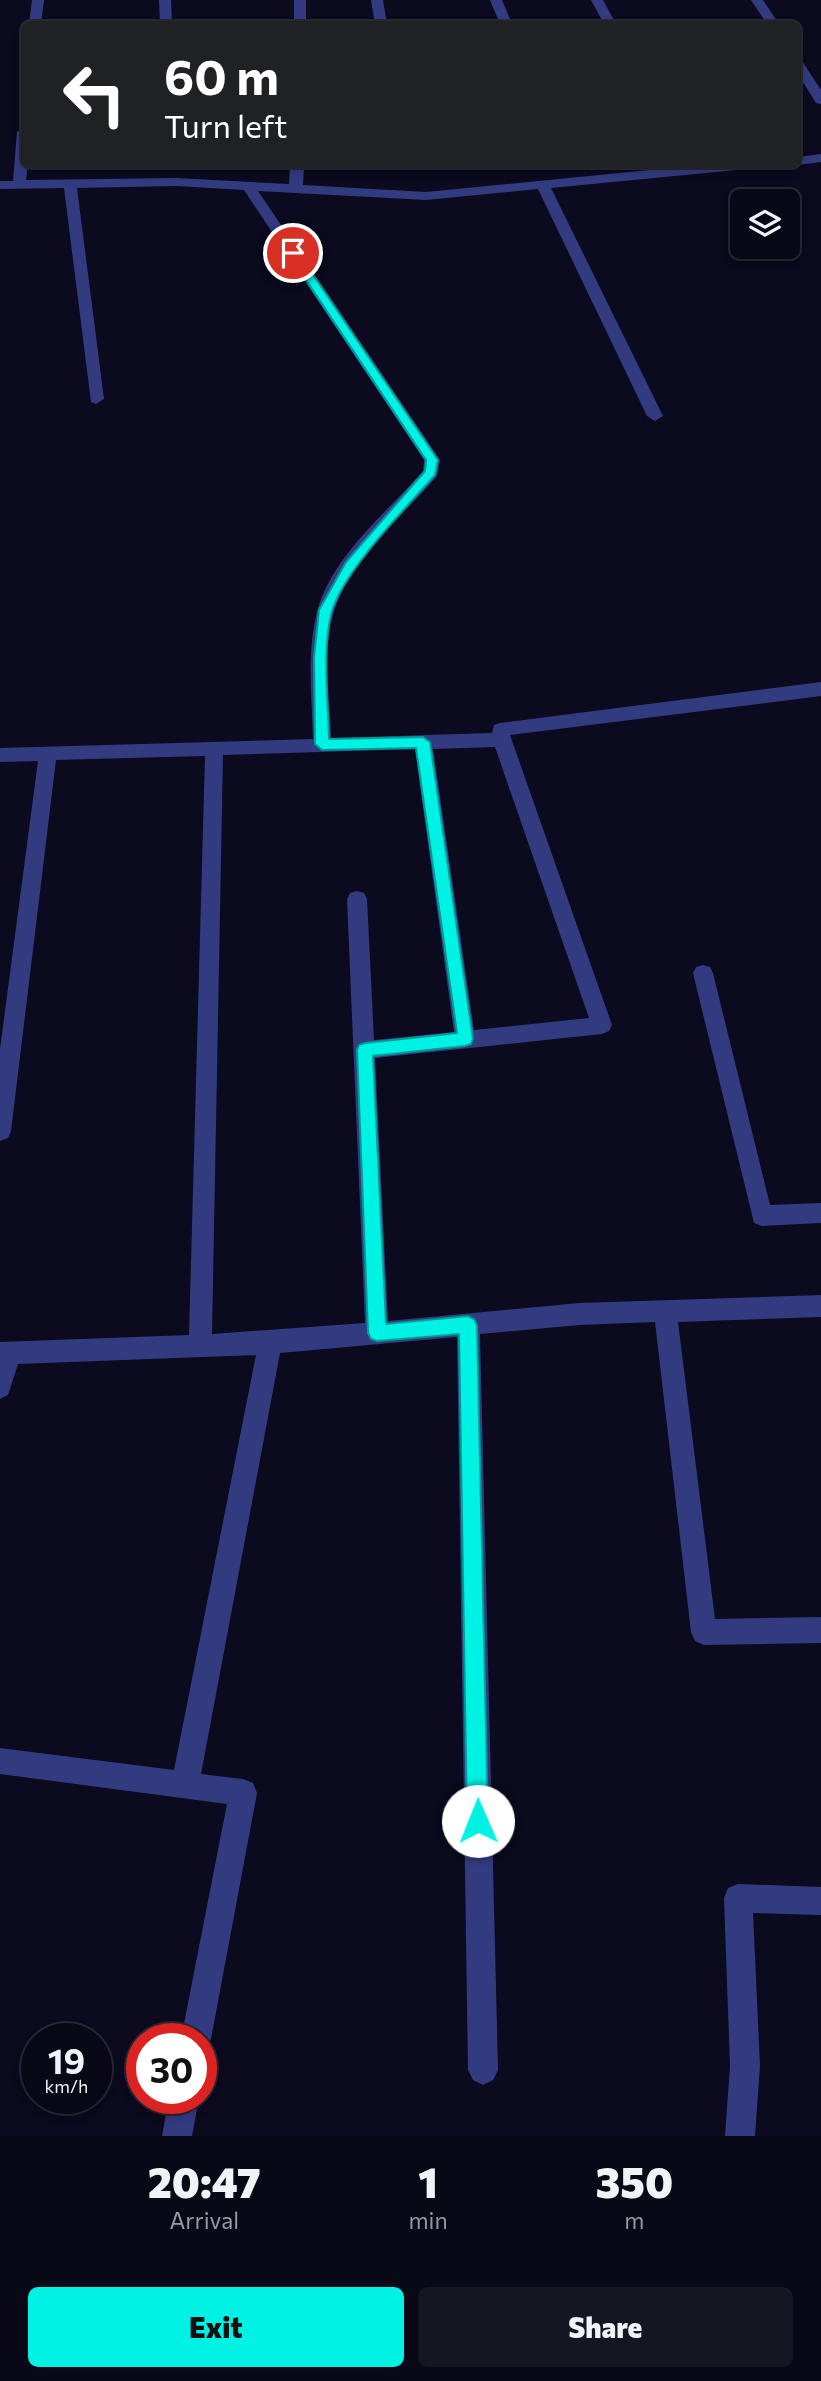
<!DOCTYPE html>
<style>
body{margin:0;font-family:Commissioner,sans-serif;background:#161623;color:#f1f3f6;height:100vh;display:flex;flex-direction:column;font-size:26px;white-space:nowrap}
*{box-sizing:border-box;margin:0}
p{font-size:23px;color:#989aa1}
.icon{flex:none;width:38px;height:38px;fill:none;stroke:currentColor;stroke-width:2;stroke-linecap:round;stroke-linejoin:round}
.map{position:relative;height:2136px;overflow:hidden}
.details{display:flex;flex-direction:column;background:#080816;flex:1}
.details>*{flex:none}
.top-card{position:absolute;left:21px;top:21px;width:780px;height:147px;border-radius:10px;box-shadow:0 4px 10px #0003,0 0 0 2px #292935;background:#202124;color:#fff;overflow:hidden}
.buttons{position:absolute;left:730px;top:189px;display:grid;gap:14px}
.buttons a{display:grid;place-items:center;width:70px;height:70px;border-radius:10px;background:#080816;box-shadow:0 4px 10px #0003,0 0 0 2px #292935;font-size:35px}
.speed{position:absolute;left:21px;top:2023px;display:flex;gap:14px;font-size:35px;font-weight:700;text-align:center}
.speed>*{display:grid;place-content:center;width:91px;height:91px;border-radius:50%;background:#080816;box-shadow:0 4px 10px #0003,0 0 0 2px #292935;line-height:1}
.speed small{font-size:18px;font-weight:400}
.speed .limit{border:10px solid #d22;background:#fff;color:#111}
.pin{position:absolute;display:grid;place-items:center;width:60px;height:60px;color:#fff;margin:-30px;border:4px solid #fff;border-radius:50%;box-shadow:0 2px 7px #0007}
.me{position:absolute;width:77px;margin:-38px;rotate:359deg;stroke-linejoin:round;filter:drop-shadow(0 0 5px #0008)}
.turn{display:flex;align-items:center;gap:24px;height:147px;padding:0 28px;font-size:32px}
.turn .icon{width:91px;height:91px;stroke-width:2.5}
.turn b{display:block;font-size:49px;line-height:60px}
.eta{display:flex;justify-content:space-evenly;align-items:center;height:119px;text-align:center}
.eta b{font-size:42px;font-weight:800;line-height:49px}
.action{display:flex;gap:14px;margin-top:auto;padding:14px 28px}
.action a{flex:1;height:80px;border-radius:10px;background:#00f2e5;color:#111;font-size:28px;font-weight:800;line-height:80px;text-align:center}
.action a+a{background:#161623;color:#f1f3f6}
.map>svg:first-child{display:block}
.lines{fill:none;stroke-linecap:round;stroke-linejoin:round}
.minor{fill:#323b80;fill-rule:evenodd}
.route{fill:#00f2e5;stroke:#009d95;stroke-width:2}
</style>
<div class="map">
<svg width="821" height="2136" viewBox="0 0 821 2136">
<rect width="100%" height="100%" fill="#0b0a1e"/>
<g class="lines">
<!-- minor -->
<path class="minor" d="M32 0H44L41 24H29Z
M159 0H171L172 24H160Z
M294 0H306V24H294Z
M371 0H383L387 24H375Z
M490 0H502L512 24H500Z
M591 0H603L616 24H604Z
M751 0H763L779 24H767Z
M798 60 802 61 821 90V104L816 103 798 74Z
M24 128V164H28L26 180 176 178 289 184 290 164H304L303 185 426 192 710 164H763L757 168 551 188 663 416 655 421 647 416 538 189 426 200 258 191 440 460 437 476C402 517 353 556 335 608 321 648 330 697 331 738L492 733 494 725 500 723 821 682V696L510 735 612 1025 609 1031 602 1034 375 1058 388 1321 579 1303 821 1295V1317L678 1322 715 1619 821 1617V1643L704 1645 695 1641 691 1632 655 1322 579 1325 480 1334 498 2070 493 2080 483 2085 473 2080 468 2070 457 1337 280 1353 201 1774 243 1779 253 1783 257 1793 211 2039 206 2049 201 2051V2039H181L227 1804 0 1774V1748L174 1770 256 1355 18 1364 8 1395 0 1399V1342L189 1335 205 756 56 760 11 1131 8 1138 0 1141V1049L38 761 0 762V748L313 739C312 700 307 659 315 621 326 560 385 515 423 471L424 460 244 190 176 186 77 188 104 399 96 404 91 402 64 188 0 189V181H13L17 132ZM495 747 589 1018 474 1030 433 749ZM415 749 454 1032 374 1040 367 899 364 893 357 891 350 893 347 899 365 1323 212 1334 223 755Z
M821 154V162L798 165 796 164 798 157Z
M703 965 710 967 713 973 770 1205 821 1203V1223L762 1226 754 1223 693 973 696 967Z
M738 1884 821 1887V1915L753 1913 760 2066 755 2136H725L730 2066 724 1898 728 1888Z
M169 2098H199L192 2136H162Z"/>
</g>
<!-- route -->
<path class="route" d="M290 251H297L438 460 435 475C406 508 344 570 332 611 322 645 328 702 329 739L423 737 430 742 473 1039 471 1044 465 1046 373 1056 386 1324 468 1316 474 1319 477 1325 488 1821 485 1829 478 1832 470 1829 467 1821 459 1334 377 1341 371 1339 368 1333 357 1050 359 1045 365 1043 457 1033 416 748 322 750 315 744 314 657 319 610 346 562 425 471 426 460 288 253Z"/>
</svg>
<div class="buttons">
<a><svg class="icon" aria-label="layers" viewBox="0 0 24 24"><path d="M12 4l9 5-9 5-9-5zM3 14l9 5 9-5"/></svg></a>
</div>
<div class="speed"><div>19<small>km/h</small></div><div class="limit">30</div></div>
<div class="pin" style="left:293px;top:253px;background:#d93025"><svg class="icon" aria-label="arrive" viewBox="0 0 24 24"><path d="M6 21V4h12l-3 4 3 4H6"/></svg></div>
<svg class="me" style="left:478px;top:1821px" viewBox="-20 -20 40 40"><circle r="19" fill="#fff"/><path d="M0-13L10 11 0 6-10 11z" fill="#00f2e5"/></svg>
<div class="top-card">
<div class="turn"><svg class="icon" aria-label="left" viewBox="0 0 24 24"><path d="M17 20v-9H6M10 6l-5 5 5 5"/></svg><div><b>60 m</b>Turn left</div></div>
</div>
</div>
<section class="details">
<div class="eta">
<div><b>20:47</b><p>Arrival</p></div>
<div><b>1</b><p>min</p></div>
<div><b>350</b><p>m</p></div>
</div>
<div class="action"><a>Exit</a><a>Share</a></div>
</section>
